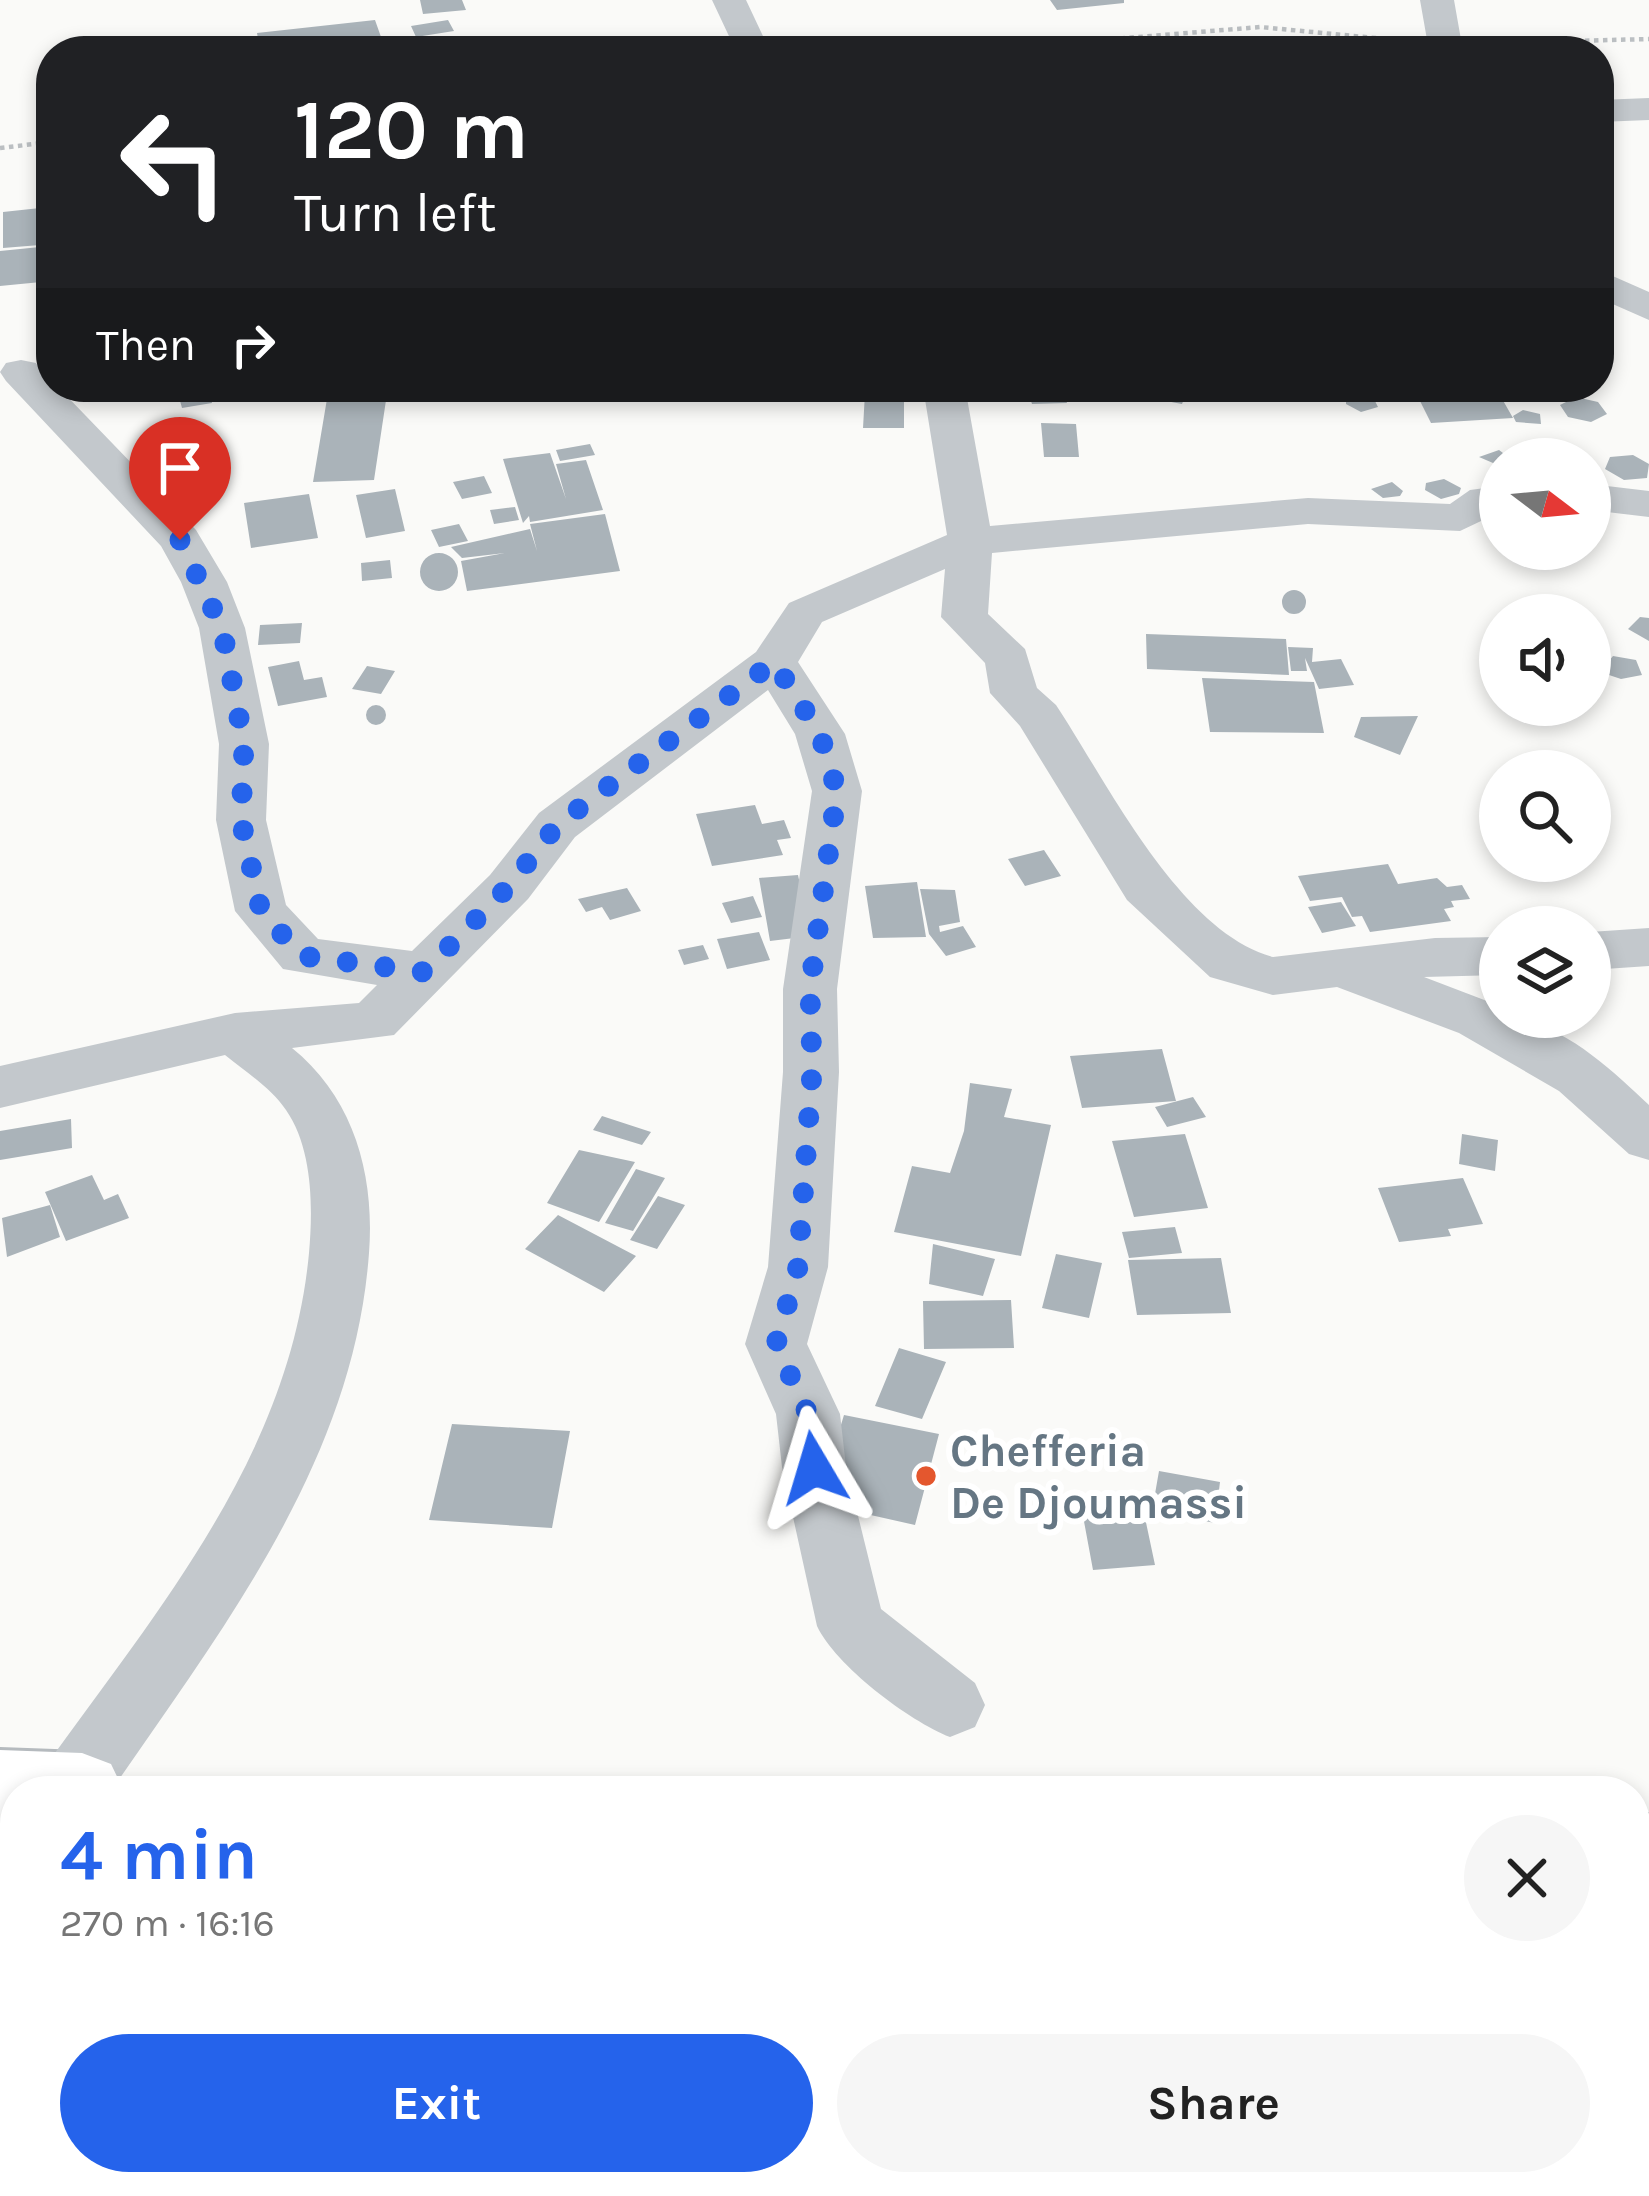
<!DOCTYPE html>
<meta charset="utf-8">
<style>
body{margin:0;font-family:Karla,sans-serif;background:#f6f6f6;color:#222;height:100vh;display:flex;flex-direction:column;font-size:45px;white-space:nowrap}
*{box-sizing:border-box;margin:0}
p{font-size:39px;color:#767676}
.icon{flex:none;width:66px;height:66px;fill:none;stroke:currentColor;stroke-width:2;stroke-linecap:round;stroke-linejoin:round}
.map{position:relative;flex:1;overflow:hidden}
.drawer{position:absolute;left:0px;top:1776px;width:1650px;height:420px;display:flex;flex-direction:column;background:#fff;border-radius:48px 48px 0 0;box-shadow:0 6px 18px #0003}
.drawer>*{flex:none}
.guide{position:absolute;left:36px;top:36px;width:1578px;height:366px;border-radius:48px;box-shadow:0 6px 18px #0003;background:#202124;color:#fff;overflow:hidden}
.needle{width:78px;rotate:106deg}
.tools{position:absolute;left:1479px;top:438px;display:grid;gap:24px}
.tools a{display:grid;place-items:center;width:132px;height:132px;border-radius:50%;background:#fff;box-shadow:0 6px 18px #0003;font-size:60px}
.pin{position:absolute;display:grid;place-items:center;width:102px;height:102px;color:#fff;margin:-123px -51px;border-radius:50% 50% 50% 0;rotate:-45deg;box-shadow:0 0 12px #0007}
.pin .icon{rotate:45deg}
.me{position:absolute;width:132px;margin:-66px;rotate:353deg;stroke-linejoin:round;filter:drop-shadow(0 0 9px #0008)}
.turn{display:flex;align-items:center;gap:42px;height:252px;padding:0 60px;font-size:54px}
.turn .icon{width:156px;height:156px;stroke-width:2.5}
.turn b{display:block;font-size:84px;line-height:102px}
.then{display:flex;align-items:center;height:114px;padding:0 60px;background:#0003;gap:24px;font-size:45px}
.round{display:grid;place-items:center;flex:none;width:126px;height:126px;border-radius:63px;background:#f6f6f6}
.overview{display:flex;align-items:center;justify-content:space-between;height:204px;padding:0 60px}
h1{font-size:72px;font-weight:700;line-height:90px;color:#2563eb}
.primary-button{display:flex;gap:24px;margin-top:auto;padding:24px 60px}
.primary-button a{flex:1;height:138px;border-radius:72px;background:#2563eb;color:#fff;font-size:48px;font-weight:700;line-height:138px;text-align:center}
.primary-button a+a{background:#f6f6f6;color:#222}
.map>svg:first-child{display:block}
.building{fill:#aab3b9}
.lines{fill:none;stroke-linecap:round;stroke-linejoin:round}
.primary-casing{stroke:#b5babe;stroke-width:6}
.path{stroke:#bbbfc2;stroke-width:4.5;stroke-dasharray:4.5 4.5;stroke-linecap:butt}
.street{fill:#c3c8cc;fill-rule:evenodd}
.primary{fill:#fff;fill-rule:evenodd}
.route{stroke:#2563eb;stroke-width:21;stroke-dasharray:0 37.8}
.poi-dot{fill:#e4572e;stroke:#fff;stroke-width:4.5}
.labels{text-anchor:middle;stroke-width:12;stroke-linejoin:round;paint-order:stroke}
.poi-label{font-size:45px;font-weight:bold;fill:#657683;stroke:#fff;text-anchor:start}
</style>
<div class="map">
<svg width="1649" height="2196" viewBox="0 0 1649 2196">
<rect width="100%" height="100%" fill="#fafaf8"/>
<!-- building -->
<path class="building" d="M420 0H462L466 10 423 14Z
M1050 0H1124V3L1057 10Z
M375 20 381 37 260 51 257 33Z
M448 20 454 31 416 37 411 26Z
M40 208V245L3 248V212Z
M40 247 41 282 0 286V251Z
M208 387 212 403 182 408 177 390Z
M329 387H388L374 480 313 482Z
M1026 387H1062L1067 403 1032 404Z
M1160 387H1189L1182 404 1155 399Z
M1497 390 1513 418 1431 423 1417 395Z
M865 393 904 394V428H863Z
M1363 394 1373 397 1378 407 1361 412 1346 404V399Z
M1576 397 1598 402 1607 414 1591 422 1568 417 1560 405Z
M1523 410 1540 414 1541 424 1516 422 1513 416Z
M1041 423 1076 424 1079 457H1044Z
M590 444 595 455 560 461 556 450Z
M1499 450 1511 459H1500V466L1479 457Z
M550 453 566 499 556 464 586 460 603 510 530 522 529 516 523 523 503 459Z
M1633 455 1649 464 1647 478 1624 480 1605 469 1610 457Z
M484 476 492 493 462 499 453 482Z
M1444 479 1461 488 1459 494 1441 499 1425 490 1426 483Z
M1392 482 1403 491 1400 496 1383 498 1371 489Z
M395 489 405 531 366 538 356 495Z
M309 494 318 538 251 548 244 503Z
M515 507 519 520 494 524 490 510Z
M605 514 620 571 467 591 461 561 505 553 462 558 451 547 530 529 537 551 530 524Z
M459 524 468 541 439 547 431 530Z
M420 572a19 19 0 1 1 38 0a19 19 0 1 1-38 0Z
M390 560 392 578 362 581 361 563Z
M1282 602a12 12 0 1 1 24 0a12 12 0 1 1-24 0Z
M1640 617 1649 618V641L1628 629Z
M302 623 300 643 258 645 260 625Z
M1146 634 1286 639 1289 675 1147 669Z
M1288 647 1313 648 1312 662 1341 659 1354 685 1319 689 1305 658 1307 671H1291Z
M1613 656 1636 660 1642 675 1621 679 1609 675 1603 668Z
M299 661 304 680 322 677 327 697 278 706 268 667Z
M367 666 395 671 381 694 352 689Z
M1202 678 1314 682 1324 733 1210 732Z
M366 715a10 10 0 1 1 20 0a10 10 0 1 1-20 0Z
M1418 716 1400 755 1354 737 1361 717Z
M755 805 762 824 784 820 791 838 777 840 783 855 712 866 696 814Z
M1044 850 1061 876 1025 886 1008 859Z
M1388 864 1398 884 1437 878 1447 887 1462 885 1470 899 1451 901 1454 907 1444 909 1451 921 1370 932 1362 916 1352 917 1342 897 1310 901 1298 876Z
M798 875 811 936 770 941 759 878Z
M917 882 926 937 873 938 865 886Z
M627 888 641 911 610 920 602 907 586 912 578 899Z
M920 889 955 890 960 922 939 926 940 932 963 926 976 947 946 956 929 934Z
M753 896 762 917 731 923 722 903Z
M1341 902 1356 926 1322 933 1308 907Z
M759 932 770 960 727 969 717 939Z
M703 945 709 959 684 965 678 950Z
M1162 1049 1176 1101 1082 1108 1070 1056Z
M970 1083 1012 1089 1004 1117 1051 1125 1021 1256 894 1232 912 1166 950 1173 964 1131Z
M1193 1097 1206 1117 1167 1127 1155 1107Z
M602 1116 651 1132 642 1145 593 1130Z
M71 1119 72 1148 0 1160V1131Z
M1185 1134 1208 1208 1134 1217 1112 1141Z
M1462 1134 1498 1140 1495 1171 1459 1164Z
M579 1150 635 1162 599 1222 547 1203Z
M636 1169 665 1178 633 1231 605 1223Z
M92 1175 104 1200 118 1194 129 1218 66 1241 45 1192Z
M1463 1178 1483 1224 1448 1229 1451 1236 1399 1242 1378 1188Z
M658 1196 685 1205 657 1249 630 1240Z
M50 1205 60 1237 7 1257 2 1218Z
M558 1215 636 1256 604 1292 525 1249Z
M1175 1227 1182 1253 1129 1258 1122 1232Z
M933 1244 995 1259 983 1296 929 1284Z
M1056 1254 1102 1263 1089 1318 1042 1308Z
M1221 1258 1231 1313 1137 1315 1128 1260Z
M1011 1300 1014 1348 924 1349 923 1301Z
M899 1348 946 1362 922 1419 875 1406Z
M844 1415 939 1434 915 1525 835 1507 825 1477Z
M452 1424 570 1431 552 1528 429 1520Z
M1159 1471 1220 1482 1215 1523 1152 1511Z
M1144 1513 1155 1565 1093 1570 1083 1516Z
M158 2181H205L200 2196 154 2190Z
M1335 2181H1382L1388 2196H1301L1299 2190Z"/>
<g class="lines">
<defs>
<path id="primary" d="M0 1750 82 1753 111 1764 124 1791H15V1827L0 1826Z
M1635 1815H1649V1895H1635Z"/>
</defs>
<!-- primary casing -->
<use href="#primary" class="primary-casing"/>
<!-- path -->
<path class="path" d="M1495 43 1649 39
M968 51 1260 27 1396 40
M0 148 51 142"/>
<!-- street -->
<path class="street" d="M712 0H746L770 51H736Z
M1420 0H1454L1463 51H1429Z
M1649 98V120L1599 122V100Z
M1599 270 1649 292V320L1599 298Z
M21 360 36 363 51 387H58L196 530 227 582 245 628 269 744 266 820 286 905 318 939 412 951 490 875 539 813 756 652 789 603 947 535 923 387H965L990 526 1308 498 1450 504 1470 490 1500 486V512L1460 531 1308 524 992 553 988 614 1025 649 1037 688 1056 705C1107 782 1180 932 1273 957L1435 938 1500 937V975L1424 977 1500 1006V1017C1556 1017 1610 1068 1649 1105V1160L1629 1154 1559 1091 1459 1033 1337 987 1273 995 1210 977 1127 900 1020 726 990 693 985 663 941 617 945 569 822 622 798 662 845 734 862 791 837 989 839 1072 828 1267 807 1344 840 1414 846 1467 881 1609 975 1683 985 1705 975 1727 950 1737C909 1721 835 1665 817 1626L782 1467 776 1414 745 1344 768 1267 783 1072V989L812 791 795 734 768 690 575 837 528 899 394 1035 292 1048C354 1098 375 1175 369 1253 354 1460 225 1625 111 1791H34L45 1767C159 1608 290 1455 309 1253 313 1208 313 1149 286 1110 271 1088 246 1072 225 1055L0 1108V1066L235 1013 359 1003 377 985 283 969 235 911 216 820 219 744 199 628 181 582 161 546 6 381 0 372 6 363Z
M1590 484 1649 491V517L1590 510Z
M1649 928V966L1590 970V932Z"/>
<!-- primary -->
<use href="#primary" class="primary"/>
</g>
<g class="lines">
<!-- route -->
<path class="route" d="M180 540 222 628 244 744 241 820 261 911 302 956 424 972 509 886 557 825 774 662 820 734 837 791 810 988 812 1072 798 1267 776 1344 808 1414 814 1468"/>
</g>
<!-- markers -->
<circle class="poi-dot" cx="926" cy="1476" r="12"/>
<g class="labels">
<!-- poi labels -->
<g class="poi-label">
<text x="950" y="1466">Chefferia<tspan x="950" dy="52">De Djoumassi</tspan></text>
</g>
</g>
</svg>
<div class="tools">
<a><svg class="needle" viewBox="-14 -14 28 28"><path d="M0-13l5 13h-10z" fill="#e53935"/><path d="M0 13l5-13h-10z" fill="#767676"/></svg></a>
<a><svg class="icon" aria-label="sound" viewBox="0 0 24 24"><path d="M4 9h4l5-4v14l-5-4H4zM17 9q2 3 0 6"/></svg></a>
<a><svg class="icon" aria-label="search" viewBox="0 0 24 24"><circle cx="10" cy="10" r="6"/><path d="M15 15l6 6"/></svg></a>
<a><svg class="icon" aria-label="layers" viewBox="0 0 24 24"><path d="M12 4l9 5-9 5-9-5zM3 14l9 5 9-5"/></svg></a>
</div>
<div class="pin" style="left:180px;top:540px;background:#d93025"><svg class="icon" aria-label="arrive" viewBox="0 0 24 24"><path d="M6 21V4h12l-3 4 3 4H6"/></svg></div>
<svg class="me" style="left:814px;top:1468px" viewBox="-20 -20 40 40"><path d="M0-17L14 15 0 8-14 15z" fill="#2563eb" stroke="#fff" stroke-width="4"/></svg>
<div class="guide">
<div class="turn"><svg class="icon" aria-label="left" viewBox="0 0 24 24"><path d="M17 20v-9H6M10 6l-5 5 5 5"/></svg><div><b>120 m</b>Turn left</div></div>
<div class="then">Then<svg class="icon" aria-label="right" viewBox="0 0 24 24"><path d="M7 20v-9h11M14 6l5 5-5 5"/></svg></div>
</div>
<section class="drawer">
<div class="overview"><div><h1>4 min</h1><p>270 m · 16:16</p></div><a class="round"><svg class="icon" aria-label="close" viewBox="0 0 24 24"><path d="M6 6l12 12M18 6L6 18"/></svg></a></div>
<div class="primary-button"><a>Exit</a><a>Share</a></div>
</section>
</div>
